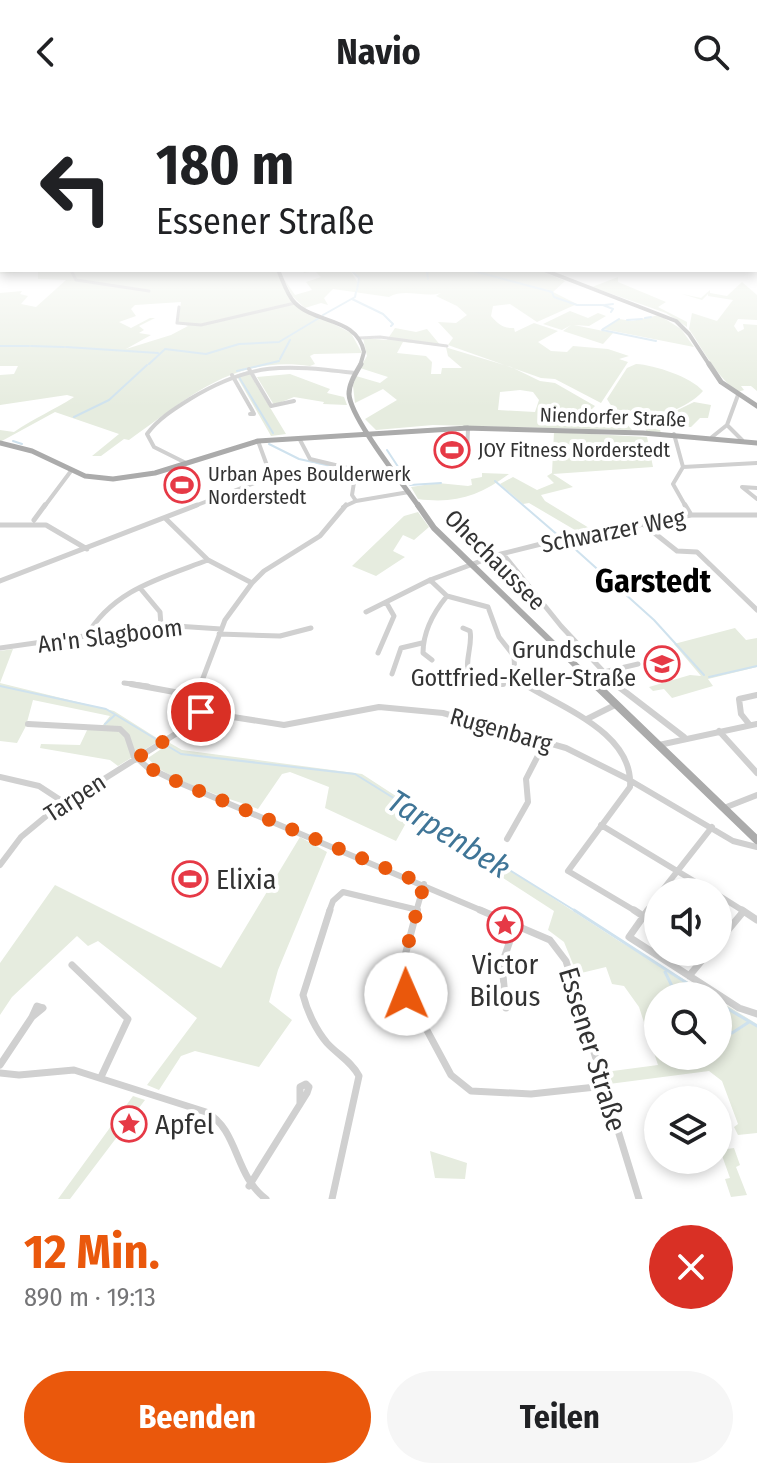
<!DOCTYPE html>
<html lang="de">
<meta charset="utf-8">
<style>
body{margin:0;font-family:"Fira Sans Condensed",sans-serif;background:#f6f6f6;color:#202124;height:100vh;display:flex;flex-direction:column;font-size:30px;white-space:nowrap}
*{box-sizing:border-box;margin:0}
p{font-size:26px;color:#757577}
.icon{flex:none;width:44px;height:44px;fill:none;stroke:currentColor;stroke-width:2;stroke-linecap:round;stroke-linejoin:round}
.map{position:relative;height:1095px;overflow:hidden}
.details{display:flex;flex-direction:column;background:#fff;flex:1}
.details>*{flex:none}
.top-card{position:absolute;left:0px;top:0px;width:758px;height:168px;box-shadow:0 4px 12px #0003;background:#fff;color:#202124;overflow:hidden}
.buttons{position:absolute;left:644px;top:774px;display:grid;gap:16px}
.buttons a{display:grid;place-items:center;width:88px;height:88px;border-radius:50%;background:#fff;box-shadow:0 4px 12px #0003;font-size:40px}
.pin{position:absolute;display:grid;place-items:center;width:68px;height:68px;color:#fff;margin:-34px;border:4px solid #fff;border-radius:50%;box-shadow:0 2px 8px #0007}
.me{position:absolute;width:88px;margin:-44px;rotate:359deg;stroke-linejoin:round;filter:drop-shadow(0 0 6px #0008)}
.turn{display:flex;align-items:center;gap:28px;height:168px;padding:0 24px;font-size:36px}
.turn .icon{width:104px;height:104px;stroke-width:2.5}
.turn b{display:block;font-size:56px;line-height:68px}
.round{display:grid;place-items:center;flex:none;width:84px;height:84px;border-radius:42px;background:#f6f6f6}
.summary{display:flex;align-items:center;justify-content:space-between;height:136px;padding:0 24px}
h1{font-size:48px;font-weight:700;line-height:60px;color:#ea580c}
.cta{display:flex;gap:16px;margin-top:auto;padding:16px 24px}
.cta a{flex:1;height:92px;border-radius:48px;background:#ea580c;color:#fff;font-size:32px;font-weight:700;line-height:92px;text-align:center}
.cta a+a{background:#f6f6f6;color:#202124}
header{display:flex;justify-content:space-between;align-items:center;height:104px;padding:0 24px;background:#fff;font-size:36px;font-weight:700}
.map>svg:first-child{display:block}
.green{fill:#e6ecdf;fill-rule:evenodd}
.lines{fill:none;stroke-linecap:round;stroke-linejoin:round}
.stream-far1{stroke:#cfe2ee;stroke-width:2}
.stream{stroke:#cfe2ee;stroke-width:3}
.minor-far4{stroke:#d0d0d0;stroke-width:3}
.minor-far3{stroke:#d0d0d0;stroke-width:4}
.minor-far2{stroke:#d0d0d0;stroke-width:5}
.minor-far1{stroke:#d0d0d0;stroke-width:6}
.minor{stroke:#d0d0d0;stroke-width:7}
.major-far3{stroke:#ababab;stroke-width:4}
.major-far2{stroke:#ababab;stroke-width:5}
.major-far1{stroke:#ababab;stroke-width:6}
.major{stroke:#ababab;stroke-width:8}
.route{stroke:#ea580c;stroke-width:14;stroke-dasharray:0 25.2}
.labels{text-anchor:middle;stroke-width:8;stroke-linejoin:round;paint-order:stroke}
.far-street-label{font-size:20px;fill:#333;stroke:#fff}
.far-poi-label{font-size:20px;fill:#333;stroke:#fff;text-anchor:start}
.street-label{font-size:24px;fill:#333;stroke:#fff}
.poi-label{font-size:24px;fill:#333;stroke:#fff;text-anchor:end}
.near-poi-label{font-size:28px;fill:#333;stroke:#fff;text-anchor:start}
.near-street-label{font-size:28px;fill:#333;stroke:#fff}
.district-label{font-size:32px;font-weight:bold;fill:#000;stroke:#fff}
.near-water-label{font-size:32px;font-style:italic;fill:#3f7597;stroke:#fff}
</style>
<header><svg class="icon" aria-label="back" viewBox="0 0 24 24"><path d="M15 5l-7 7 7 7"/></svg>Navio<svg class="icon" aria-label="search" viewBox="0 0 24 24"><circle cx="10" cy="10" r="6"/><path d="M15 15l6 6"/></svg></header>
<div class="map">
<svg width="757" height="1095" viewBox="0 0 757 1095">
<rect width="100%" height="100%" fill="#fff"/>
<!-- green -->
<path class="green" d="M0 150 2 166H276L293 199 351 229 362 249 314 250 310 252 315 260 310 262C233 251 189 294 129 336L124 335 101 352H92L119 330 55 308 0 338V326L14 328C34 314 54 306 74 293L67 291 0 301V271L14 270 18 262H0V189L22 187 20 190 28 192 21 200 36 203 66 176 38 175V167L0 170ZM181 198 178 218 188 222 171 231 126 245 151 231 139 229 144 226 139 222 155 214H168H150L131 224 119 218 136 212 131 205 135 201Z
M302 166H350L358 179 360 174 353 166H539L565 177 553 188 577 200 537 218 510 200 493 202 491 212C497 219 503 225 514 224L515 228 534 219 558 227 538 238 551 247 567 248 573 242 608 245 629 252 619 255 628 258 601 299 555 275 541 274 448 241 453 234 438 218 456 219 467 211 457 202 436 192 441 189C425 194 404 184 389 193L333 185 324 194 328 201 321 199 305 204 292 192 284 175 295 191 312 186 306 178 321 173 315 167 304 169Z
M618 173V178L666 198 658 203 687 218V223L666 209 592 183Z
M742 178 757 191V216L738 215 734 222 738 228 744 225 743 220 757 221V287L751 282H741L744 286 738 288C716 272 704 247 689 225L692 209 717 217 733 196 708 192V190L702 196 682 190 701 194 710 186V189L727 192Z
M570 207 588 214 598 209 606 212 589 222 574 221 613 229 603 240 563 227 571 221 562 226 543 220Z
M659 211 681 225 694 243 603 225 619 215 632 217Z
M395 224 416 228 427 225 441 242 403 238 397 249 426 252 432 258 431 270H441L442 264H462L448 252 446 243 448 244 511 263 540 277 555 279 595 302 592 305 625 318 632 326 433 321 376 326 365 315 397 296 383 285 355 299 353 282 356 272 380 279 388 273 360 264 367 252 363 234 387 236ZM520 286 533 288 539 296 535 308 498 306 500 288Z
M636 260C655 261 691 273 703 287 684 309 624 329 607 295L627 264Z
M248 267 286 330 271 332 236 271Z
M290 270 330 285 327 289 344 293 347 301 323 300 324 298 294 293 274 301 257 273Z
M694 298 711 301 708 314H700L691 323 659 322 661 329 646 327 645 322Z
M554 328 647 333 653 363 553 370 573 383 541 391 545 397 594 427 580 429 529 399 523 400 500 380 513 373 537 386 554 379 547 372 552 369Z
M482 369 509 370C479 392 455 400 418 395L411 383 438 379 468 382 472 381 471 375 482 373Z
M418 408 429 423 414 436 403 431 393 447 405 453 376 472 352 462 404 412Z
M735 524 746 536 757 534V563L708 575 713 582 672 594 664 585 653 587 649 583 690 571 701 572 674 540Z
M13 545 0 579 114 607 160 636 118 662 110 656 40 644 41 640 80 641 89 622H102L110 612 33 596 26 622 17 639 0 637V547Z
M170 639 182 646 362 670 619 837 712 892H658V952H718V896L757 920V1029L738 1031 734 1023 738 1020 722 977 709 967 609 980 605 968 658 961 639 903 624 882 612 880 606 863 577 870 564 838 548 826 554 807 443 735 406 719 396 737 325 704 329 683 290 668 282 670 258 705C232 695 163 676 148 654Z
M300 733 327 748 278 866 269 898 292 916 259 963 195 947 181 952 159 986 147 981 197 914 98 837 88 842 77 832 12 893 0 911V859L55 781 221 864Z
M133 992 145 996 70 1095H58Z
M734 1044 740 1061 736 1063 747 1091 731 1093 725 1075 730 1074 720 1046Z
M430 1047 467 1059 465 1075 435 1074Z"/>
<g class="lines">
<!-- stream-far1 -->
<path class="stream-far1" d="M351 166 359 174 357 186
M470 166 552 188 554 193 577 201H602
M428 175 427 168 432 166
M352 195 383 210 393 220 391 222
M603 201 613 205 611 208
M605 201 613 200
M323 211 355 193 356 188
M645 214 651 213
M627 216 642 215
M603 225 619 215
M602 226 656 237
M0 242H29
M31 242 64 243
M66 243 158 249
M165 245 206 250 239 240 279 238 319 214
M280 255 290 236
M149 260 164 246
M237 267 279 257
M239 273 273 329
M74 313 109 296 147 261
M13 337 22 340
M269 340 299 355 349 366
M387 346 410 381 441 379
M361 367H391
M495 377 560 433
M565 436 654 516 704 571
M709 573 757 562
M0 582 106 605 159 637
M105 620 115 611
M166 641 181 650 355 670 577 808"/>
<!-- stream -->
<path class="stream" d="M574 806 707 892
M665 868 677 892
M718 899 757 922
M718 923 732 929 749 918"/>
<!-- minor-far4 -->
<path class="minor-far4" d="M71 166 76 176 149 187
M179 203 177 219 201 221 295 199
M359 234 380 233 447 242"/>
<!-- minor-far3 -->
<path class="minor-far3" d="M249 265 271 302 294 297
M232 271 252 306
M250 310H254L252 306
M727 321 742 336
M674 330 683 363 673 380 686 403
M712 333 727 321 738 291
M299 334 310 355 356 366 352 391 356 397
M441 358 467 353 468 324
M186 359 154 343 147 330C158 315 174 305 190 295 253 257 285 261 355 269
M683 363 757 359
M757 384 742 383 757 395
M44 403 71 367
M192 403 262 376 269 367 258 337
M343 403 356 397 409 388"/>
<!-- minor-far2 -->
<path class="minor-far2" d="M685 401 691 411
M165 414 208 456 252 479
M34 416 45 401
M643 420 677 447 697 448 757 506
M0 421H46L87 445
M503 450 561 522 617 582
M430 476 447 492 488 503 499 533 514 552 515 574 527 582
M0 477 197 401
M140 484 160 508 161 521
M366 508 430 476 497 451 545 439 691 411H757
M463 524 470 527C473 542 464 556 469 571L492 581 515 574
M219 530 280 532 311 524
M86 533C112 486 161 474 208 456
M0 544 161 521 221 525
M378 549 394 512 386 498
M432 556 423 549C423 527 433 509 447 492
M604 568 638 560
M392 570 401 544 422 539
M124 579 148 582
M200 582 225 516 252 479 264 467 320 432 346 401"/>
<!-- minor-far1 -->
<path class="minor-far1" d="M131 580 196 592
M485 580H503
M524 580C562 604 634 629 630 683L568 767 637 808
M615 580 684 633
M194 610 201 608 284 621 379 603 443 609 566 644 626 674 733 737 757 743
M587 615 615 601
M28 620 120 625 127 632 135 656
M749 620 741 610 739 595 757 591
M185 624 194 610 201 580
M719 627 757 669
M659 641 757 620
M137 654 147 663 180 679 485 808
M0 673 39 682 65 699
M724 704 757 691
M601 721 712 788
M507 735 528 698 526 675 546 636
M0 761 21 733 50 709 185 624 213 613
M661 788 712 723
M718 791 745 808
M329 808 333 797 343 788 418 806
M416 808 424 780
M646 808 658 792"/>
<!-- minor -->
<path class="minor" d="M330 806 303 891C307 907 316 926 327 939 338 951 351 957 359 972L332 1095
M417 806 401 867V878L451 971 471 987 531 990 605 982
M480 806 550 836 566 857 639 1095
M634 806 643 812
M648 806 629 833 739 904 757 910
M742 806 757 816
M718 838 743 808
M72 861 128 915 101 973
M689 872 709 848
M506 904 502 860 516 819
M32 913 37 902 43 904
M0 961 32 913 43 904
M0 969 19 971 74 966 206 1008C239 1026 234 1071 266 1095
M249 1082 307 989 309 983 306 980 300 983V1000"/>
<!-- major-far3 -->
<path class="major-far3" d="M278 166C283 177 287 191 295 199 316 220 357 213 364 248L360 262
M544 166 676 217 689 230 710 262"/>
<!-- major-far2 -->
<path class="major-far2" d="M361 260C356 269 349 279 349 290 350 314 404 381 419 403
M709 260 721 278 757 302
M464 324 643 329 757 339
M0 339 32 347 85 372 113 375 155 369 258 337 468 324"/>
<!-- major-far1 -->
<path class="major-far1" d="M418 401 434 424 597 582"/>
<!-- major -->
<path class="major" d="M595 580 757 736"/>
</g>
<!-- sky -->
<linearGradient id="sky" x2="0" y2="1"><stop stop-color="#9ec6ea"/><stop offset="0.5" stop-color="#fff"/><stop offset="1" stop-color="#fff" stop-opacity="0"/></linearGradient>
<rect width="757" height="303" fill="url(#sky)"/>
<g class="lines">
<!-- route -->
<path class="route" d="M201 608 193 611 185 624 137 654 147 663 180 679 424 780 401 867 406 890"/>
</g>
<!-- icons -->
<defs>
<symbol id="stadium-ring" viewBox="-11 -11 22 22"><circle r="9.5" fill="#fff" stroke="#e63946" stroke-width="1.5"/><path d="M0-5a6.5 5 0 1 0 0 10a6.5 5 0 1 0 0-10ZM-3.5-1.8h7v3.6h-7Z" fill="#e63946"/></symbol>
<symbol id="school-ring" viewBox="-11 -11 22 22"><circle r="9.5" fill="#fff" stroke="#e63946" stroke-width="1.5"/><path d="M0-5L7-2L0 1L-7-2ZM-4 1L0 2.5L4 1V4Q0 6-4 4Z" fill="#e63946"/></symbol>
<symbol id="sight-ring" viewBox="-11 -11 22 22"><circle r="9.5" fill="#fff" stroke="#e63946" stroke-width="1.5"/><path d="M0-6L1.8-2.2L6-1.7L2.9 1.2L3.7 5.4L0 3.3L-3.7 5.4L-2.9 1.2L-6-1.7L-1.8-2.2Z" fill="#e63946"/></symbol>
</defs>
<g fill-rule="evenodd">
<use href="#stadium-ring" x="432" y="326" width="40" height="40"/>
<use href="#stadium-ring" x="162" y="361" width="40" height="40"/>
<use href="#school-ring" x="642" y="540" width="40" height="40"/>
<use href="#stadium-ring" x="170" y="755" width="40" height="40"/>
<use href="#sight-ring" x="485" y="801" width="40" height="40"/>
<use href="#sight-ring" x="109" y="1000" width="40" height="40"/>
</g>
<g class="labels">
<!-- far-street labels -->
<g class="far-street-label">
<text transform="translate(613 313) rotate(2)" y="7">Niendorfer Straße</text>
</g>
<!-- far-poi labels -->
<g class="far-poi-label">
<text x="478" y="353">JOY Fitness Norderstedt</text>
<text x="208" y="377">Urban Apes Boulderwerk<tspan x="208" dy="23">Norderstedt</tspan></text>
</g>
<!-- street labels -->
<g class="street-label">
<text transform="translate(613 427) rotate(-11)" y="8">Schwarzer Weg</text>
<text transform="translate(495 456) rotate(45)" y="8">Ohechaussee</text>
<text transform="translate(110 532) rotate(-7)" y="8">An'n Slagboom</text>
<text transform="translate(501 626) rotate(16)" y="8">Rugenbarg</text>
<text transform="translate(75 694) rotate(-33)" y="8">Tarpen</text>
</g>
<!-- poi labels -->
<g class="poi-label">
<text x="636" y="554">Grundschule<tspan x="636" dy="28">Gottfried-Keller-Straße</tspan></text>
</g>
<!-- near-poi labels -->
<g class="near-poi-label">
<text x="216" y="785">Elixia</text>
<text x="505" y="870" text-anchor="middle">Victor<tspan x="505" dy="32">Bilous</tspan></text>
<text x="155" y="1030">Apfel</text>
</g>
<!-- near-street labels -->
<g class="near-street-label">
<text transform="translate(593 945) rotate(73)" y="10">Essener Straße</text>
</g>
<!-- district labels -->
<g class="district-label">
<text x="653" y="488">Garstedt</text>
</g>
<!-- near-water labels -->
<g class="near-water-label">
<text transform="translate(449 730) rotate(32)" y="11">Tarpenbek</text>
</g>
</g>
</svg>
<div class="buttons">
<a><svg class="icon" aria-label="sound" viewBox="0 0 24 24"><path d="M4 9h4l5-4v14l-5-4H4zM17 9q2 3 0 6"/></svg></a>
<a><svg class="icon" aria-label="search" viewBox="0 0 24 24"><circle cx="10" cy="10" r="6"/><path d="M15 15l6 6"/></svg></a>
<a><svg class="icon" aria-label="layers" viewBox="0 0 24 24"><path d="M12 4l9 5-9 5-9-5zM3 14l9 5 9-5"/></svg></a>
</div>
<div class="pin" style="left:201px;top:608px;background:#d93025"><svg class="icon" aria-label="arrive" viewBox="0 0 24 24"><path d="M6 21V4h12l-3 4 3 4H6"/></svg></div>
<svg class="me" style="left:406px;top:890px" viewBox="-20 -20 40 40"><circle r="19" fill="#fff"/><path d="M0-13L10 11 0 6-10 11z" fill="#ea580c"/></svg>
<div class="top-card">
<div class="turn"><svg class="icon" aria-label="left" viewBox="0 0 24 24"><path d="M17 20v-9H6M10 6l-5 5 5 5"/></svg><div><b>180 m</b>Essener Straße</div></div>
</div>
</div>
<section class="details">
<div class="summary"><div><h1>12 Min.</h1><p>890 m · 19:13</p></div><a class="round" style="background:#d93025;color:#fff"><svg class="icon" aria-label="close" viewBox="0 0 24 24"><path d="M6 6l12 12M18 6L6 18"/></svg></a></div>
<div class="cta"><a>Beenden</a><a>Teilen</a></div>
</section>
